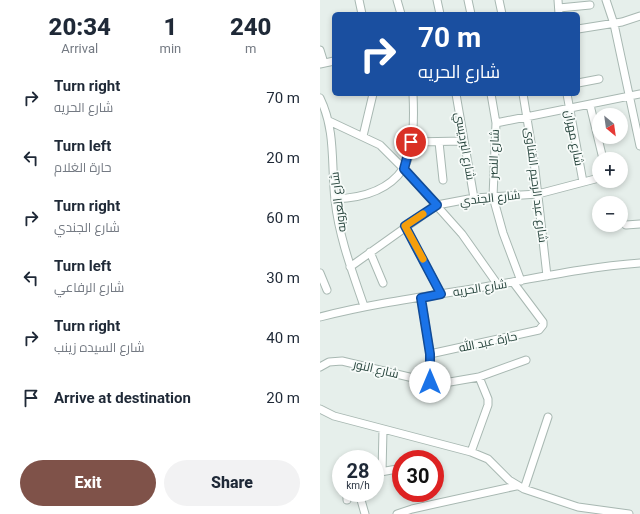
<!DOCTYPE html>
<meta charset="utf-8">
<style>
body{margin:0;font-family:Roboto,Cairo,sans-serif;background:#f2f2f3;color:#1f2937;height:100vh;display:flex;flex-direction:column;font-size:15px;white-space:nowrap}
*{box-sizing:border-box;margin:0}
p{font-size:13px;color:#747a83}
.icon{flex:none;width:22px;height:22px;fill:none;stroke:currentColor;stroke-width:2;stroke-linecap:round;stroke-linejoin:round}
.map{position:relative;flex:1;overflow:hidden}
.panel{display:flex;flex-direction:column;background:#fff;width:320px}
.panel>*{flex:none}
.banner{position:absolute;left:12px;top:12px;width:248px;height:84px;border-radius:6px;box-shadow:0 2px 6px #0003;background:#1a4fa0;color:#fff;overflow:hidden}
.needle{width:26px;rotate:151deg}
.buttons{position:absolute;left:272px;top:108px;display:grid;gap:8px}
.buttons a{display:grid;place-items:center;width:36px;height:36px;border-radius:50%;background:#fff;box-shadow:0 2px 6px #0003;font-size:20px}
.speed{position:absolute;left:12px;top:450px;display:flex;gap:8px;font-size:20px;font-weight:700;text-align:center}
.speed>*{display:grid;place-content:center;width:52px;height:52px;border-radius:50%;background:#fff;box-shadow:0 2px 6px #0003;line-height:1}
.speed small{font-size:10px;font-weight:400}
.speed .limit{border:6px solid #d22;background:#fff;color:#111}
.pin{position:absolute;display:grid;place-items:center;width:34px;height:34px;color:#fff;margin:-17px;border:2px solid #fff;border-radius:50%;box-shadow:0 1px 4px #0007}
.me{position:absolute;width:44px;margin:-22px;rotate:0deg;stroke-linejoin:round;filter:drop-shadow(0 0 3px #0008)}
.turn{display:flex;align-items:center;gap:14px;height:84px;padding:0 20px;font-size:18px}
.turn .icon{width:52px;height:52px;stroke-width:2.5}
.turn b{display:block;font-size:28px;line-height:34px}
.eta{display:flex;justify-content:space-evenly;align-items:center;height:68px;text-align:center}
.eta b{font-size:24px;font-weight:800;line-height:28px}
.primary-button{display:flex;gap:8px;margin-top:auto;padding:8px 20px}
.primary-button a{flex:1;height:46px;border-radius:24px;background:#7f5249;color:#fff;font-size:16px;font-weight:800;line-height:46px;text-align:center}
.primary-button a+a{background:#f2f2f3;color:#1f2937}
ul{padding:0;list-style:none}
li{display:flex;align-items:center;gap:12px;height:60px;padding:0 20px}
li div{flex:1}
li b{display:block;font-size:15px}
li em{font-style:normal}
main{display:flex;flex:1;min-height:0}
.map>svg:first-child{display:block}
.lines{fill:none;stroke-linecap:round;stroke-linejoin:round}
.street-casing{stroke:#a8b8b2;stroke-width:9}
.street{stroke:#fff;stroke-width:7}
.route-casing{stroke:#114b97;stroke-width:10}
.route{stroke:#1a73e8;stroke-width:7}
.slow{stroke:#f59e0b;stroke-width:7}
.labels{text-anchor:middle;stroke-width:3.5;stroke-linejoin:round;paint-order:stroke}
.street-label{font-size:12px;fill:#24423a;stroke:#f7fbf9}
</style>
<main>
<section class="panel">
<div class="eta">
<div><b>20:34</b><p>Arrival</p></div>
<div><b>1</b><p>min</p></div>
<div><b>240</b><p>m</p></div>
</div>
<ul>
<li><svg class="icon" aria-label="right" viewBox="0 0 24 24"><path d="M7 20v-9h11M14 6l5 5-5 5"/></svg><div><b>Turn right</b><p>شارع الحريه</p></div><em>70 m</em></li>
<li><svg class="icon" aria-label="left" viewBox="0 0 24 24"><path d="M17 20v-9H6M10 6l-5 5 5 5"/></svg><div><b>Turn left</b><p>حارة الغلام</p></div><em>20 m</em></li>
<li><svg class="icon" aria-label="right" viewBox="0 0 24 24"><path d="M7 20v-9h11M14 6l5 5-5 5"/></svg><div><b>Turn right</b><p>شارع الجندي</p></div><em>60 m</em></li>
<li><svg class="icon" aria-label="left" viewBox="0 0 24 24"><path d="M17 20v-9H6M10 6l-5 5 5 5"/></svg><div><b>Turn left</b><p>شارع الرفاعي</p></div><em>30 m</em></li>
<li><svg class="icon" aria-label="right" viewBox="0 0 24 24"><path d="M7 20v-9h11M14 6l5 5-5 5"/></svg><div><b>Turn right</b><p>شارع السيده زينب</p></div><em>40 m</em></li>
<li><svg class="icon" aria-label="arrive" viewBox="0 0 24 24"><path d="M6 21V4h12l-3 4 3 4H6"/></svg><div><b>Arrive at destination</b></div><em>20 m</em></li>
</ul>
<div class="primary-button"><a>Exit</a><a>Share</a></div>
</section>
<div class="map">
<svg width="320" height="514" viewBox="0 0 320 514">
<rect width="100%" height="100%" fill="#e6efeb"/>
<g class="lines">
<defs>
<path id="street" d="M39 0 42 14
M77 0 81 14
M117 0 120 14
M148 0 151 14
M179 0 182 14
M238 0 239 14
M286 0 294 24 320 146
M239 8 270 5
M258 29 302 22 320 16
M0 50 4 63
M0 64 14 61
M258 83 279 79
M136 94 154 198
M171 94 176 123 173 197 183 233 201 281
M203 94 214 161 227 276
M247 94 263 182
M0 98C16 131 11 164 15 200 19 237 32 271 44 306
M270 105 283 159
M9 121 60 145 84 169 142 234 178 285
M176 123 320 94
M43 136 53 94
M91 142 144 141
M119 142 123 180
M15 199C40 198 68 191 83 169 95 152 94 115 93 94
M306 225 320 224
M85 226 121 294
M50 252 63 283
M30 267 117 205 154 198 218 194 279 178
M0 273 7 290
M101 297 110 354V382
M0 317C54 303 109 296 164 287 216 278 267 267 320 263
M110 354 219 330 223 325V322L193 282
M0 367 9 362 22 361 110 382H130L159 377 206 360
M0 409 14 416 151 452 168 459 189 480 204 489 258 507 309 514
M151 452 168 405V399L159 377
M62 472 63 430
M55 473 77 469
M204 489 228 417
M27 493V500
M39 493 45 514
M77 514 92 509 196 486"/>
</defs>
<!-- street casing -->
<use href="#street" class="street-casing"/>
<!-- street -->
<use href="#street" class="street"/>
</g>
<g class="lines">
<defs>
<path id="route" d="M91 142 84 169 117 205 85 226 121 294 101 298 110 354V382"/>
</defs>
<!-- route casing -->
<use href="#route" class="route-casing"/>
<!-- route -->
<use href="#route" class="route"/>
<!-- slow -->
<path class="slow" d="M103 259 85 226 103 214"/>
</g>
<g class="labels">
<!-- street labels -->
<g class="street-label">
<text transform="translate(254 138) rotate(79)" y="4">شارع مهران</text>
<text transform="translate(145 146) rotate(80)" y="4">شارع البرديسي</text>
<text transform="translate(174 154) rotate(-88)" y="4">شارع النصر</text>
<text transform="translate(216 185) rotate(83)" y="4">شارع عبد الرحيم القناوى</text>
<text transform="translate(170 198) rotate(-6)" y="4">شارع الجندي</text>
<text transform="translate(18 202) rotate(-97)" y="4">شارع العروبه</text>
<text transform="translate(160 288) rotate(-9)" y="4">شارع الحريه</text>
<text transform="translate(168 342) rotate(-12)" y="4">حارة عبد الله</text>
<text transform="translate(56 369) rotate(13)" y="4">شارع النور</text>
</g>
</g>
</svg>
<div class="buttons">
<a><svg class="needle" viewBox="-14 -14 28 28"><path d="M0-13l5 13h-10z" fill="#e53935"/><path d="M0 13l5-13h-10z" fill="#747a83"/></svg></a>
<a>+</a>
<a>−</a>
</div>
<div class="speed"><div>28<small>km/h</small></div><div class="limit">30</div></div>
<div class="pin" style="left:91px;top:142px;background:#d93025"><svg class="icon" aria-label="arrive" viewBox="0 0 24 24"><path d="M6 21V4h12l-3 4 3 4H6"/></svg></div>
<svg class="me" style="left:110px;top:382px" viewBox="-20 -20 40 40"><circle r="19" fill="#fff"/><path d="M0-13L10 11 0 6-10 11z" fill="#1a73e8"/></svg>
<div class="banner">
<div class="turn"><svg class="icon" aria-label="right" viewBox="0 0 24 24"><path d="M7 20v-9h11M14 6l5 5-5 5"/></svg><div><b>70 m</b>شارع الحريه</div></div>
</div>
</div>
</main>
